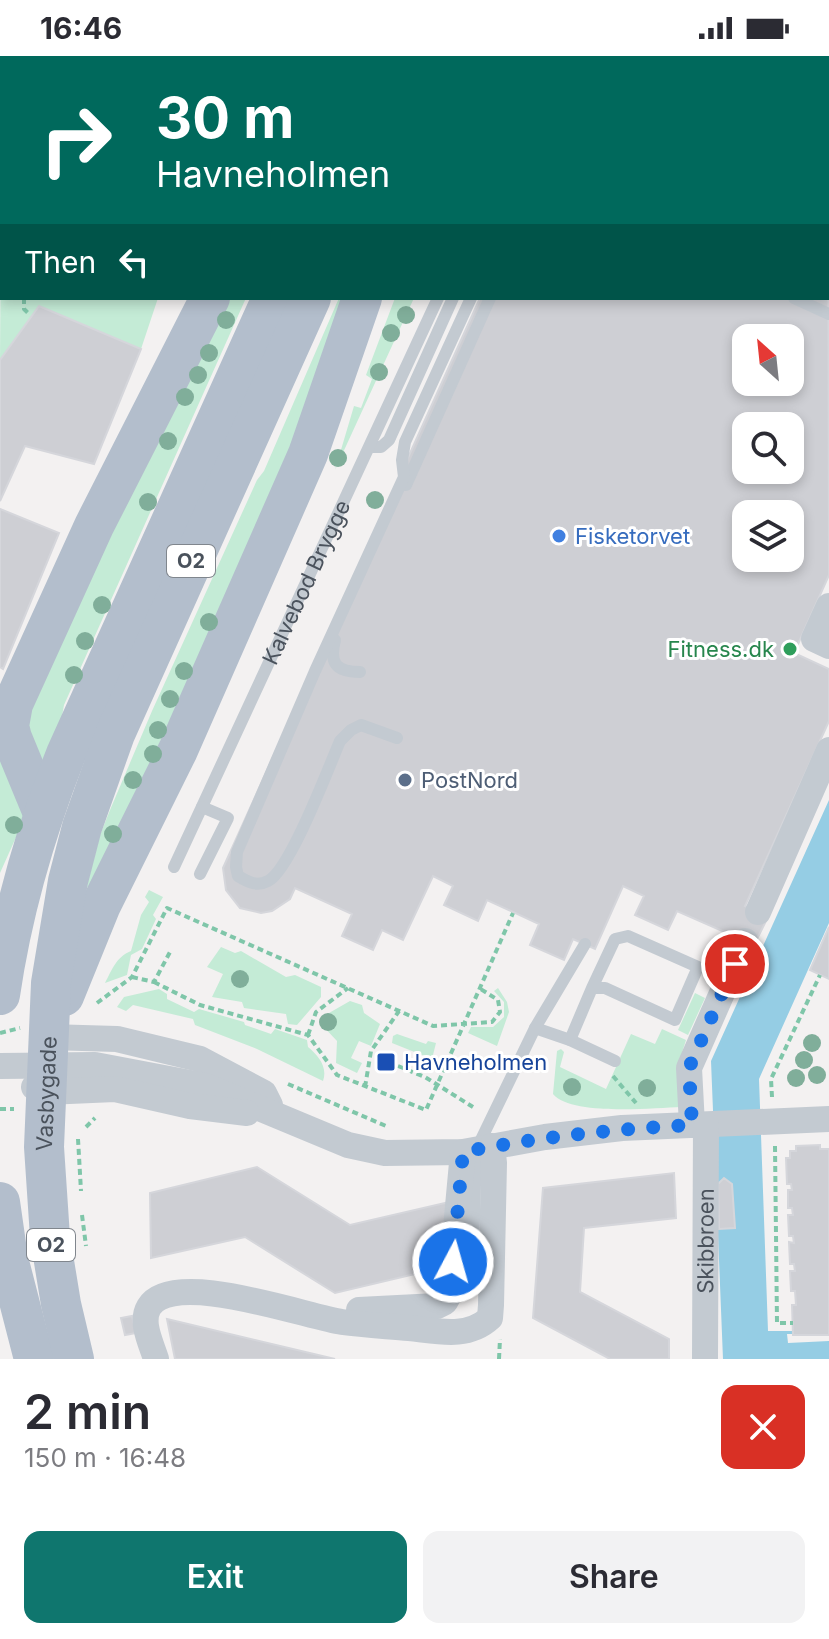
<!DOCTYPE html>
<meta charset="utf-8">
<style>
body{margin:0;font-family:Inter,sans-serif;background:#f2f2f3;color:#2b2b33;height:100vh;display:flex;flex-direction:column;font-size:30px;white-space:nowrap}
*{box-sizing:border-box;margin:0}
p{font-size:26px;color:#7c7c81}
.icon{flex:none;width:44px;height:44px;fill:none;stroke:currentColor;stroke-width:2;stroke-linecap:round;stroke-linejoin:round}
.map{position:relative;height:1303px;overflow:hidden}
.drawer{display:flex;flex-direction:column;background:#fff;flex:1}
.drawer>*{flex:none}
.hud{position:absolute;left:0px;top:0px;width:830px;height:244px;box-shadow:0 4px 12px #0003;background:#00695c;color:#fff;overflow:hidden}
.needle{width:52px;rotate:333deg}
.fabs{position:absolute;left:732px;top:268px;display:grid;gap:16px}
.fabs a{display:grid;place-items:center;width:72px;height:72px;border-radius:16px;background:#fff;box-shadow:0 4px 12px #0003;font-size:40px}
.pin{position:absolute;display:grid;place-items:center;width:68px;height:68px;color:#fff;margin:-34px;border:4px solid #fff;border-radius:50%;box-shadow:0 2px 8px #0007}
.me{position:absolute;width:88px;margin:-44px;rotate:6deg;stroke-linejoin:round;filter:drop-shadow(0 0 6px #0008)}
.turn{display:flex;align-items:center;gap:28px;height:168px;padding:0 24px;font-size:36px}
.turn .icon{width:104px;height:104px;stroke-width:2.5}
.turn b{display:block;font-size:56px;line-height:68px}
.then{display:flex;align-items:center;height:76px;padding:0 24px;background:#0003;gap:16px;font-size:30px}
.round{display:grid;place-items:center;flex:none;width:84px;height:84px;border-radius:16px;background:#f2f2f3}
.head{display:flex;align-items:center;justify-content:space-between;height:136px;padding:0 24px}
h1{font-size:48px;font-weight:600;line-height:60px}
.primary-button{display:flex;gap:16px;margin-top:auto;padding:16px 24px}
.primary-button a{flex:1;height:92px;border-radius:16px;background:#0f766e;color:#fff;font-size:32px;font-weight:600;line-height:92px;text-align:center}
.primary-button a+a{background:#f2f2f3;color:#2b2b33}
.status{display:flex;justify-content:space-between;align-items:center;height:56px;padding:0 40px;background:#fff;direction:ltr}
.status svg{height:22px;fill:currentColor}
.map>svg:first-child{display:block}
.green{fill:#c4ebd6}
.water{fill:#95cde4}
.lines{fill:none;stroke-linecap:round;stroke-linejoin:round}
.stream{stroke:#95cde4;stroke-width:7}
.building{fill:#cecfd4;stroke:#d5d6db;stroke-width:2;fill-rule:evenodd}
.path{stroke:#7fc6a9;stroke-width:4;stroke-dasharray:6 4;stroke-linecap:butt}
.lane{stroke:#c3cad1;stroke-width:12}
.street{stroke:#c3cad1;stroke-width:26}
.primary{stroke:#b3becc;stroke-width:40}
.tree{fill:#80ae9a}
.route{stroke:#1a73e8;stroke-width:14;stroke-dasharray:0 25.2}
.shop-dot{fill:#3f7fe0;stroke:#fff;stroke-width:3}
.leisure-dot{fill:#2e9e5b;stroke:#fff;stroke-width:3}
.service-dot{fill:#5c6f8a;stroke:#fff;stroke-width:3}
.transit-dot{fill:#1a4fb4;stroke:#fff;stroke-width:3}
.labels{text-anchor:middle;stroke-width:6;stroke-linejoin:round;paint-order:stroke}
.shield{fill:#fff;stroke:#80868d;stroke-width:2}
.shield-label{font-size:20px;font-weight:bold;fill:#4a525c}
.shop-label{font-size:22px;fill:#366cbe;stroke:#fff;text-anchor:start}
.street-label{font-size:22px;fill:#4a525c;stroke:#fff}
.leisure-label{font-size:22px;fill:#27864d;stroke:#fff;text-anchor:end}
.service-label{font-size:22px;fill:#4e5e75;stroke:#fff;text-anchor:start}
.transit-label{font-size:22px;fill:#164399;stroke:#fff;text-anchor:start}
</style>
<div class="status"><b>16:46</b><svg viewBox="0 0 49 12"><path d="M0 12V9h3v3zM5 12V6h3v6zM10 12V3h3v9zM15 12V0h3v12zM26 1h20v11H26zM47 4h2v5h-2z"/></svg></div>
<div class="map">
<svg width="829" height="1303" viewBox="0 0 829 1303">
<rect width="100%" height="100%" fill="#f3f1f1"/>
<!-- green -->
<path class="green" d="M2 3V242H158L141 293 39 250 0 304Z
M226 242H246L64 649 60 672 43 714 23 661Z
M339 242H346L296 399 96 821 86 833 100 779 110 754 152 655 257 424 264 415Z
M395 242H414L335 414 354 350 361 352 372 323 366 319Z
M0 674 26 759 0 817Z
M149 834 163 841 153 859 156 863 142 893 131 899 127 919 105 927C112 914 116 901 131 895L141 859 149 846 145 841Z
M221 891 235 897 241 895 286 921 295 919 321 931V941L297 969 288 968 286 958 244 952 242 946 212 941 223 918 207 911Z
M498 932 507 946 509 956 497 990 468 977 471 971H493L504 961V946L494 935Z
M159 933 167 938V943L194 956 199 953 244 966 245 969 271 978 275 973 307 984 308 991C318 999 328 1011 323 1025L257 993 195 969 193 963 133 949 126 955 117 951 124 941Z
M695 937 705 942 688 979 678 974Z
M350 945 362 949 364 957 380 968 371 990 359 985 351 1002 362 1007 357 1017 336 1007 337 985 320 967 322 961Z
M662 973 686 984 680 1003 681 1051C652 1052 571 1060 553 1038L557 995 561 993 564 996 560 1011 606 1033 631 978 655 988Z
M397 978 426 988 428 985 436 987 432 1003 392 987 393 980Z"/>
<!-- water -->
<path class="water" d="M829 744V867L759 1023 768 1275H792V1278H787L788 1287 829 1285V1303H723L711 1005Z"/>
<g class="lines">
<!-- stream -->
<path class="stream" d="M0 226 2 224"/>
</g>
<!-- building -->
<path class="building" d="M67 0H130L128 2Z
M606 0H744L748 2H605Z
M828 40 829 519 794 597 829 613V665L745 850 768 861 754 889 677 855 668 874 635 859 644 840 623 830 595 893 573 883 564 904 530 889 539 868 487 844 478 865 444 849 453 830 433 820 403 884 382 874 373 894 342 880 352 858 295 832 290 843 272 855 261 857 240 852 226 834 223 812 480 242H828ZM746 282H790V326H746ZM746 370H790V414H746ZM746 458H790V502H746Z
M39 250 141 293 94 408 25 390 0 445V304Z
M0 453 59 477 3 613 0 611Z
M829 871V923L810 914Z
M820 1089V1093H829V1279H793L792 1249H796L795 1235H791L790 1215H795L794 1208H790L789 1186 794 1187 793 1180H789L788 1159H793L792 1152H788V1134H792L791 1128H787L786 1102H790V1095H796V1090Z
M257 1111 350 1169 449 1146 436 1213 335 1237 245 1181 151 1202 150 1137Z
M674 1117 676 1162 584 1172 580 1236 669 1283V1303H610L533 1262 543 1132Z
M724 1122 732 1128 735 1172 719 1173 718 1128Z
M132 1260 136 1277 125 1279 121 1262Z
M167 1263 335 1303H175Z"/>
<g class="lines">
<!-- path -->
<path class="path" d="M182 0 185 2
M504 1 505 0
M132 2H135
M199 2 200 0
M584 2 585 0
M0 217 2 216
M24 242V253L30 259
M132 921 154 926 170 896
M154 926 200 949 308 979 337 1019 426 1054 513 857
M97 947 132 921 167 852 433 970 492 966 500 956 498 944 479 932
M0 977 20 972
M308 979 316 956 348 932
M398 1010 425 1021 473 1051
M613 1020 636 1047
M288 1028 386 1070
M365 1031 371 995 399 955
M772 1041 771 1023 820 919
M0 1053H14
M86 1071 95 1062
M78 1083 81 1135
M775 1090 777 1267H793
M82 1159 86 1190
M499 1303 500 1283"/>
<!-- lane -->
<g class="lane">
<path d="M548 2V0"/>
<path d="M794 242 829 258"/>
<path d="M370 391H381L389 384 453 242"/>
<path d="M406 429 490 242"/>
<path d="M335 584C329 607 336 616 360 616"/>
<path d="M397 682 361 669 351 674 340 685C328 713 290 814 268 825 257 831 248 826 238 820L236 811 237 796 315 615 404 421 402 404 405 386 471 242"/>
<path id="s1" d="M174 811 438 242"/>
<path d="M200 818 228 762 202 751"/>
<path d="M535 972 570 984 615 1005"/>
<path d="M570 984 592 932H605L675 964 698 911 628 880 615 883 592 932"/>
<path d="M472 1234 476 1094 535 972 585 888"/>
</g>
<!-- street -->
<g class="street">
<path d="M829 550 814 583 829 590"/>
<path d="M758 856 829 694"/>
<path d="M48 981 117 983 200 1003 264 1037 270 1049"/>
<path d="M0 1010 95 1009 206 1030 348 1089 385 1097 463 1096 545 1081 622 1072 829 1063"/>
<path d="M34 1031 46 1036 115 1033 190 1050 247 1057"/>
<path d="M692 1069 689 1012 745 885"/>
<path d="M359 1254 437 1250 445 1246 450 1237 463 1096"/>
<path d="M156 1303C151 1287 140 1266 149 1251 172 1212 307 1261 342 1266 364 1269 387 1270 409 1272 438 1275 467 1283 490 1262L491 1249 494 1107 492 1090"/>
<path id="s2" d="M705 1303 706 1069"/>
</g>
<!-- primary -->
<g class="primary">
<path d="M324 2 325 0"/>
<path d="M381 2 382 0"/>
<path d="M421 2 422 0"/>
<path d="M469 2 470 0"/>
<path d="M43 757 12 682 9 670 13 648 94 470 210 242"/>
<path d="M0 939C12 856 35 777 66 698L272 242"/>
<path d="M64 940 101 849 178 694 308 398 362 242"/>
<path d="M0 1146 8 1202 34 1303"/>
<path id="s3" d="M74 1303 61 1248 50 1181 44 1091 51 927 68 825 82 771 115 678 311 242"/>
</g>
</g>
<!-- trees -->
<g class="tree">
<circle cx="406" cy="259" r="9"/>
<circle cx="226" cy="264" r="9"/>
<circle cx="391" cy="277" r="9"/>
<circle cx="209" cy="297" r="9"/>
<circle cx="379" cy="316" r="9"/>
<circle cx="198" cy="319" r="9"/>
<circle cx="185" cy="341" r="9"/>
<circle cx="168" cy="385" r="9"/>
<circle cx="338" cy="402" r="9"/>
<circle cx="375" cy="444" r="9"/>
<circle cx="148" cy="446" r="9"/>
<circle cx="102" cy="549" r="9"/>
<circle cx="209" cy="566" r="9"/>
<circle cx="85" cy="585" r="9"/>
<circle cx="184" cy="615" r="9"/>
<circle cx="74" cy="619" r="9"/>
<circle cx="170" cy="643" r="9"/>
<circle cx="158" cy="674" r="9"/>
<circle cx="153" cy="698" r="9"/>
<circle cx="133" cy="724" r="9"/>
<circle cx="14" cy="769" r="9"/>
<circle cx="113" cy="778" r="9"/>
<circle cx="240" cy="923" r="9"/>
<circle cx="328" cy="966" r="9"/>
<circle cx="812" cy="987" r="9"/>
<circle cx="804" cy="1004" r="9"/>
<circle cx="817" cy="1019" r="9"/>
<circle cx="796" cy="1022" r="9"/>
<circle cx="572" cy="1031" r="9"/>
<circle cx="647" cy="1032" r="9"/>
</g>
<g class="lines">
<!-- route -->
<path class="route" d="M453 1206 463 1096C540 1081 615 1073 692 1069L689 1012 735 908"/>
</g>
<!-- markers -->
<circle class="shop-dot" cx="559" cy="480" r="8"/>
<circle class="leisure-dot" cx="790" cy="593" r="8"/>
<circle class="service-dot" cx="405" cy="724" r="8"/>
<rect class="transit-dot" x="376" y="996" width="20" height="20" rx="4"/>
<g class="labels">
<!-- shield labels -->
<g class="shield">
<rect x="167" y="489" width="48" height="32" rx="6"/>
<rect x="27" y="1173" width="48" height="32" rx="6"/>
</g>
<g class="shield-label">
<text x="191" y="512">O2</text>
<text x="51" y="1196">O2</text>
</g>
<!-- shop labels -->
<g class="shop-label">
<text x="575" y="488">Fisketorvet</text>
</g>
<!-- street labels -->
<g class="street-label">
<text dy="8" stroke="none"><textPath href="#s1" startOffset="314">Kalvebod Brygge</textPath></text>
<text dy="8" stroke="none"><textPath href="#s3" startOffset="268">Vasbygade</textPath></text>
<text dy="8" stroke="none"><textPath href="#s2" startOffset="118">Skibbroen</textPath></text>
</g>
<!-- leisure labels -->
<g class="leisure-label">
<text x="774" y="601">Fitness.dk</text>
</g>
<!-- service labels -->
<g class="service-label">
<text x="421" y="732">PostNord</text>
</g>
<!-- transit labels -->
<g class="transit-label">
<text x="404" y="1014">Havneholmen</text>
</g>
</g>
</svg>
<div class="fabs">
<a><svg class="needle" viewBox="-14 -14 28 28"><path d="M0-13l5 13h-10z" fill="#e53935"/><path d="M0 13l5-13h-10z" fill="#7c7c81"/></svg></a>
<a><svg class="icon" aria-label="search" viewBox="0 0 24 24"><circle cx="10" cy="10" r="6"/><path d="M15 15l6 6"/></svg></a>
<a><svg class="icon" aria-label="layers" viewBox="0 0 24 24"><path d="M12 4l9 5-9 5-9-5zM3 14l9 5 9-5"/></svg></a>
</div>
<div class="pin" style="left:735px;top:908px;background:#d93025"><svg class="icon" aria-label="arrive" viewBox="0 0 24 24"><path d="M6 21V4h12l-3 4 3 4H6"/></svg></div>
<svg class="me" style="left:453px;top:1206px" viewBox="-20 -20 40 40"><circle r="17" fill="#1a73e8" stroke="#fff" stroke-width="3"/><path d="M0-11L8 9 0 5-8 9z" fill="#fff"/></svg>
<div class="hud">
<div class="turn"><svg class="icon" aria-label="right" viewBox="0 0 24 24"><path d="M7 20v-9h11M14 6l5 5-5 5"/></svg><div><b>30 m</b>Havneholmen</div></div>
<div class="then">Then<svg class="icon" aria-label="left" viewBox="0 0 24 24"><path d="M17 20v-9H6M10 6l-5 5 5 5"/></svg></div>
</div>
</div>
<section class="drawer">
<div class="head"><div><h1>2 min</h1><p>150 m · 16:48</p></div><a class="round" style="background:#d93025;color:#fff"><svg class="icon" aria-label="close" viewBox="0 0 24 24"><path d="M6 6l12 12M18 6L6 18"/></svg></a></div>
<div class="primary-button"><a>Exit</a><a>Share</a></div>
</section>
